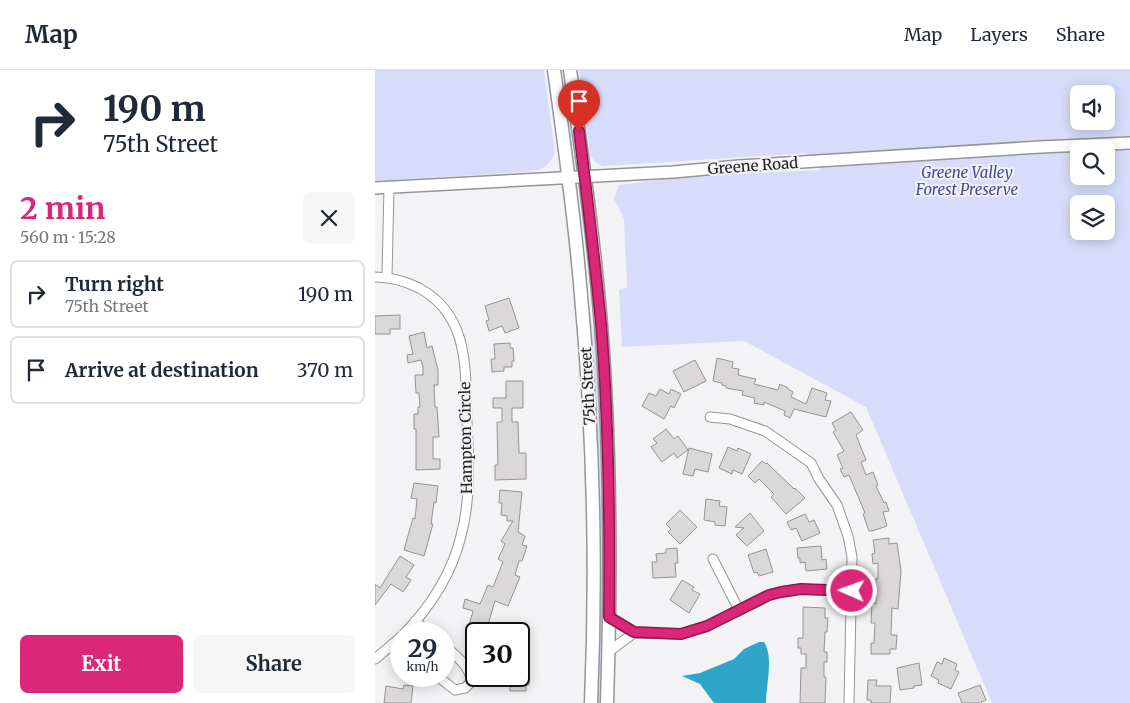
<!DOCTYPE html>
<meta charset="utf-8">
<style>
body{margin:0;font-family:Merriweather,serif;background:#f6f6f7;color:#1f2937;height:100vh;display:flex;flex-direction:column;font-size:19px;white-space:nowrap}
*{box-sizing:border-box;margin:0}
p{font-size:16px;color:#747a83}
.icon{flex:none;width:28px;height:28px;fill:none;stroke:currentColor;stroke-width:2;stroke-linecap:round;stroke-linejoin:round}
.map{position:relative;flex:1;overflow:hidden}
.panel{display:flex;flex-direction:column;background:#fff;width:375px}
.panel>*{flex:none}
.guide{background:#fff;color:#1f2937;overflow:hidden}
.buttons{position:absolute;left:695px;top:15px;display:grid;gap:10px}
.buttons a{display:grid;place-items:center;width:45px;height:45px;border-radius:8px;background:#fff;box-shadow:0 2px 12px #0003;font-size:25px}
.speed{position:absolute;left:15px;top:552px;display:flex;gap:10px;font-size:25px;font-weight:700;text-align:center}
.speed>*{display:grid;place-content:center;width:65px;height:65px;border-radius:50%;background:#fff;box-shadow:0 2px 12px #0003;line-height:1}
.speed small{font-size:12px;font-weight:400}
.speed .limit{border:2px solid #111;border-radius:8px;background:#fff;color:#111}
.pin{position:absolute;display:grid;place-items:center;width:42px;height:42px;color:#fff;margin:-51px -21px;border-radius:50% 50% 50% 0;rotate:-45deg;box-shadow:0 0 5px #0007}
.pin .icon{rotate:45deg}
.me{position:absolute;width:55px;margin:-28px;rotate:272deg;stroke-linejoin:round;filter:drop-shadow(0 0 4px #0008)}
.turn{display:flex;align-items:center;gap:18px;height:105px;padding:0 20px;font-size:22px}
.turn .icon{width:65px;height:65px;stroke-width:2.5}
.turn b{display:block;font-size:35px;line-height:42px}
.round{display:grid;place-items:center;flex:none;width:52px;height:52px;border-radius:8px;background:#f6f6f7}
.summary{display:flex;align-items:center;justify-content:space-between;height:85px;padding:0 20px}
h1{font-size:30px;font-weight:700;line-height:38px;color:#db2777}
.cta{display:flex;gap:10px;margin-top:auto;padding:10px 20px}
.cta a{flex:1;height:58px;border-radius:8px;background:#db2777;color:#fff;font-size:20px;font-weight:700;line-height:58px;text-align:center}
.cta a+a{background:#f6f6f7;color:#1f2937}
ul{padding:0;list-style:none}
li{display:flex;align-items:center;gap:15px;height:68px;margin:0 10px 8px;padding:0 10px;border:2px solid #e0e1e3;border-radius:8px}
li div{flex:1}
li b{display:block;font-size:19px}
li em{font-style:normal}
header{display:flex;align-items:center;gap:30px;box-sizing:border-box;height:70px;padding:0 25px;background:#fff;border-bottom:1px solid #e0e1e3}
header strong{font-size:24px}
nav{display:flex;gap:28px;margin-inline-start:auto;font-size:18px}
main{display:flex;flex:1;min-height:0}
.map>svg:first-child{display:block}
.green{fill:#d7dcfa;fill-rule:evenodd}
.water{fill:#2fa5c9}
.building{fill:#dbd8da;stroke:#959293}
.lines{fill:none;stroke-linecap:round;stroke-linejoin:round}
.minor-casing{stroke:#949597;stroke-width:11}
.tertiary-casing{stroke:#949597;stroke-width:14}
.secondary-casing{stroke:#949597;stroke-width:15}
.minor{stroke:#fff;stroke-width:9}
.tertiary{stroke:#fff;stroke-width:11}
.secondary{stroke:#fff;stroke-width:12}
.route-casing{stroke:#8e194d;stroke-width:12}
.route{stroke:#db2777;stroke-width:9}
.labels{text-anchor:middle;stroke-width:4;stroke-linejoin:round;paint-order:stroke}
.street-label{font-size:15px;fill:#222223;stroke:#f3f3f6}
.park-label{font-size:15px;font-style:italic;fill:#4446a0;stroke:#f3f3f6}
</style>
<header>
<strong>Map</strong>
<nav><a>Map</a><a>Layers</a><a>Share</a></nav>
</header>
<main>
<section class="panel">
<div class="guide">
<div class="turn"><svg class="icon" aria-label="right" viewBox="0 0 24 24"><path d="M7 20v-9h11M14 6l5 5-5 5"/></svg><div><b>190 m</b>75th Street</div></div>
</div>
<div class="summary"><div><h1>2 min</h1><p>560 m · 15:28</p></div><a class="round"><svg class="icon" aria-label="close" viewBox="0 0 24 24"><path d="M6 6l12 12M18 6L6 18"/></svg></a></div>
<ul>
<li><svg class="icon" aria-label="right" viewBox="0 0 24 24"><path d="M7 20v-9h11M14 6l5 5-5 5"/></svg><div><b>Turn right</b><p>75th Street</p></div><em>190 m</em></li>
<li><svg class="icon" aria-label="arrive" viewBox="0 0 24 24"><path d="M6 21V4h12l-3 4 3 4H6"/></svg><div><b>Arrive at destination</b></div><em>370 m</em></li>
</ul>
<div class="cta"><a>Exit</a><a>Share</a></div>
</section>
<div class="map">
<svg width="755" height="633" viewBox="0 0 755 633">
<rect width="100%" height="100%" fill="#f3f3f6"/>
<!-- green -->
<path class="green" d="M0 0H169L180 83C174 97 166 100 151 102L0 111Z
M204 0H755V633H617L491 337 369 271 247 277 244 220 252 217 249 149 239 129 244 115 316 106 445 100 431 83 248 95 228 96 221 93 215 85ZM704 24H731V51H704ZM704 79H731V106H704ZM704 134H731V161H704Z
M211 214 222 287 228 400 229 478 226 633H221Z"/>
<!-- water -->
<path class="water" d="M384 572H389C399 587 391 615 391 633H339L325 614 307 606 325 603 359 589 369 579Z"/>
<!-- building -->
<path class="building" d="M134 228 144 258 130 263 127 256 114 261 111 251 114 250 110 236Z
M25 245V259H15V264H0V246Z
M49 262 52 278 57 276 63 300V315H59L60 337H62L64 367H58V389H65V399L41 400V359H39V344H43V337H45L44 323H41L40 305H48V297L46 290 33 293 32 285 38 284 34 266Z
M135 273V278H138L139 291H137V297H129V301L117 302 116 289H120L119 274Z
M342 288 358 292 357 298 364 299 363 305 381 309 379 314 403 320 405 314 413 318V319L418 322 416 327 431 334 437 318 452 323 450 330 456 331 451 347 419 339 415 348 409 345 410 341 389 332V335L379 333 380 328 367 325 368 321 351 318V316L347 315V313L338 311Z
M320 290 331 311 309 322 298 301Z
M131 311H148V338H137V352H143L144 383H151V409L120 410V395H123L122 352H127V338H118V328H131Z
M285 319 294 324 296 319 306 324 299 338 296 336 289 349 267 336 274 323 281 326Z
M476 342 488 360 481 365 491 390 486 392 491 405 498 402 503 415 501 416 509 433 511 432 514 441 508 442 512 456 497 461H494L488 444 490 443 474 405 469 407 465 399 468 398 462 385 469 381 458 362 461 360 457 353Z
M291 359 299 369 303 366 313 380 302 388 299 383 287 392 276 377 282 373 278 369Z
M353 377 362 381 363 378 376 384 367 404 358 400 357 404 344 398Z
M314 378 337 384 333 402 320 399 318 406 308 404Z
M387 391 391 394 392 393 419 419 420 418 430 428 411 444 396 427 399 424 384 409 380 413 373 406Z
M39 413 63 416 61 433 59 432 56 454H58L49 486 29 480 38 448 40 449 42 429 36 428Z
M125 420 147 422 143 462 150 466 147 475 152 476 147 491H144L140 505 145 507 133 536 120 531 112 558 107 556 105 562 93 559 98 541 88 538 90 529 105 534 113 515 118 517 128 492 123 489 130 474 126 471 138 451H132V446L126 445 127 433H124Z
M331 429 345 431 344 436 352 437 350 456 340 455V452L329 450Z
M305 440 322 457 305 474 293 462 296 459 291 454Z
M375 443 389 461 372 476 361 465 369 458 360 457Z
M430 444 434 452 439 450 445 463 427 471 421 458 416 460 412 452Z
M514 468V474L522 473 526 501 523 539 517 538 516 565H522L521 579H515V584H496V573H499L500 553H496L497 533 501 534V509H503V493L498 494 497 484 500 483 498 470Z
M446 476 447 490 451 489 452 499 431 501 430 492 425 493V488H423L422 478Z
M302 478 303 493H300L301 507 278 508 277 492H282L281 484 291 483V479Z
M391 479 398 502 384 506 382 502 379 503 373 485Z
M25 486 39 495 31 507 36 510 28 522 16 514 0 535V514L5 518Z
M307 510 319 517 317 520 325 524 314 543 295 530Z
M428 537 450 538V548H453L452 562H450L449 582H452V592H449V607H451L450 633H425L426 598H431V584H426V578H423V568H428Z
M569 588 582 594 580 600 584 602 576 619 563 613 564 610 556 606 562 592 567 594Z
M544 593 547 615 539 616V618L525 620 522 598Z
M135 606H154V615H151V621H135Z
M493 610H502L501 616H516L515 633H496V630H492Z
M29 615 38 616 36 633H9L11 616 28 619Z
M605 615 611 630 606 632 607 633H587L583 623Z"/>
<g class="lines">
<defs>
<path id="minor" d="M0 207C15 207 30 211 44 218 96 246 90 302 92 353 94 391 96 429 86 466 77 503 55 537 29 564
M12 207 14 117
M335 347 355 349 390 361 436 393 444 409 462 435 473 466 477 487 474 633
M338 489 364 540
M234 547 259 563 306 564 332 556 394 525 405 522 426 519 477 521
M40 551 55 564
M233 582 259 563
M0 589 26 567
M62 606 80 620 90 618 97 611C93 594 81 586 69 575"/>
<path id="tertiary" d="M0 118 298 102 364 96 665 77 755 73"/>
<path id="secondary" d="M179 0C189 71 199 142 205 214 218 353 222 493 216 633
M195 0C207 85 219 170 226 255 236 381 236 507 232 633"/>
</defs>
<!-- minor casing -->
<use href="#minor" class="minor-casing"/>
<!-- tertiary casing -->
<use href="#tertiary" class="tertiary-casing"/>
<!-- secondary casing -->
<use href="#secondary" class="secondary-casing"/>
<!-- minor -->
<use href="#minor" class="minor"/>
<!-- tertiary -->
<use href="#tertiary" class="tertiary"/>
<!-- secondary -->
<use href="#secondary" class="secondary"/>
</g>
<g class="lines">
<defs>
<path id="route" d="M204 61C212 126 220 190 226 254 234 352 235 450 234 547L259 562 306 564 332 556 394 525 406 522 426 519 477 521"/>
</defs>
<!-- route casing -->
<use href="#route" class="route-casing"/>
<!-- route -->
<use href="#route" class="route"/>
</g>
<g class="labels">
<!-- street labels -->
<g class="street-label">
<text transform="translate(378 96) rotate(-4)" y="5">Greene Road</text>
<text transform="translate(213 316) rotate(-93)" y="5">75th Street</text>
<text transform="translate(91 368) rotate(-91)" y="5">Hampton Circle</text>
</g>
<!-- park labels -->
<g class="park-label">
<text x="592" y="108">Greene Valley<tspan x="592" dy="17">Forest Preserve</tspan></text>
</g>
</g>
</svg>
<div class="buttons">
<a><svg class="icon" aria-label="sound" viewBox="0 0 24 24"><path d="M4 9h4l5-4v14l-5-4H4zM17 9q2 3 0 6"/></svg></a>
<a><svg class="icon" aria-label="search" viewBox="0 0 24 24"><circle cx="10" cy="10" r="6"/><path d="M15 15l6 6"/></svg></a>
<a><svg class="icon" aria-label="layers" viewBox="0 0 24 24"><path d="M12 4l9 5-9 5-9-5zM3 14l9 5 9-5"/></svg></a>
</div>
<div class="speed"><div>29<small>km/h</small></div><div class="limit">30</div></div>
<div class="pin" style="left:204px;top:61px;background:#d93025"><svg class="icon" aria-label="arrive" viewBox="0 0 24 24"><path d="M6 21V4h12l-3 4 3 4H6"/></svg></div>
<svg class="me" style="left:477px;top:521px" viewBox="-20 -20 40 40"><circle r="17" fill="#db2777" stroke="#fff" stroke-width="3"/><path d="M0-11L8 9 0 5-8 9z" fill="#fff"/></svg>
</div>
</main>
